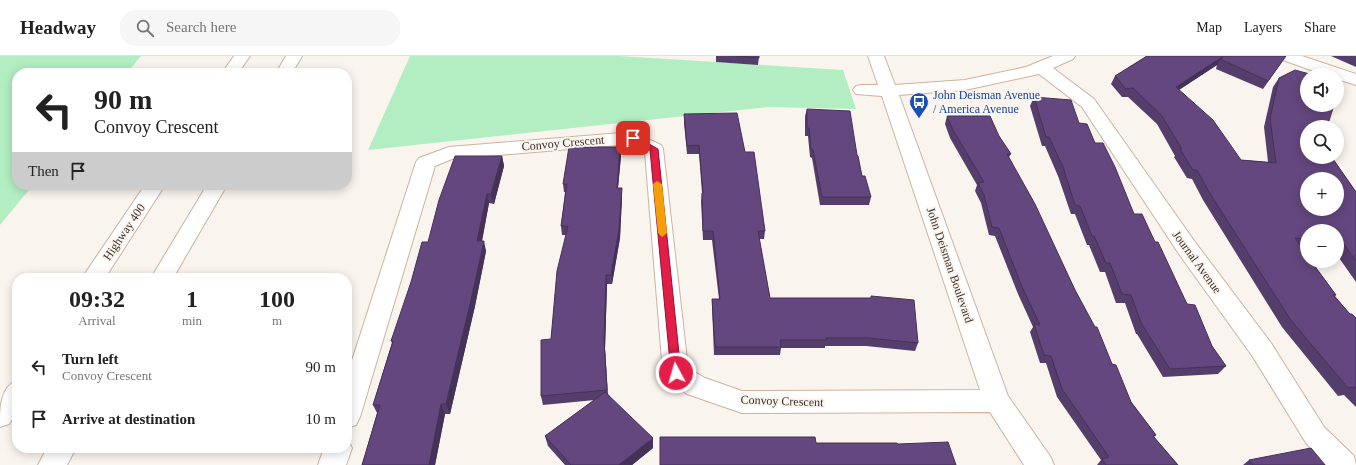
<!DOCTYPE html>
<meta charset="utf-8">
<style>
body{margin:0;font-family:"Times New Roman",serif;background:#f6f6f6;color:#222;height:100vh;display:flex;flex-direction:column;font-size:15px;white-space:nowrap}
*{box-sizing:border-box;margin:0}
p{font-size:13px;color:#767676}
.icon{flex:none;width:22px;height:22px;fill:none;stroke:currentColor;stroke-width:2;stroke-linecap:round;stroke-linejoin:round}
.map{position:relative;flex:1;overflow:hidden}
.side{position:absolute;left:12px;top:217px;width:340px;height:180px;display:flex;flex-direction:column;background:#fff;border-radius:16px;box-shadow:0 2px 10px #0003}
.side>*{flex:none}
.guide{position:absolute;left:12px;top:12px;width:340px;height:122px;border-radius:16px;box-shadow:0 2px 10px #0003;background:#fff;color:#222;overflow:hidden}
.controls{position:absolute;left:1300px;top:12px;display:grid;gap:8px}
.controls a{display:grid;place-items:center;width:44px;height:44px;border-radius:50%;background:#fff;box-shadow:0 2px 10px #0003;font-size:20px}
.pin{position:absolute;display:grid;place-items:center;width:34px;height:34px;color:#fff;margin:-17px;border-radius:8px;box-shadow:0 2px 6px #0006}
.me{position:absolute;width:44px;margin:-22px;rotate:354deg;stroke-linejoin:round;filter:drop-shadow(0 0 3px #0008)}
.turn{display:flex;align-items:center;gap:14px;height:84px;padding:0 16px;font-size:18px}
.turn .icon{width:52px;height:52px;stroke-width:2.5}
.turn b{display:block;font-size:28px;line-height:34px}
.then{display:flex;align-items:center;height:38px;padding:0 16px;background:#0003;gap:8px;font-size:15px}
.eta{display:flex;justify-content:space-evenly;align-items:center;height:68px;text-align:center}
.eta b{font-size:24px;font-weight:800;line-height:28px}
ul{padding:0;list-style:none}
li{display:flex;align-items:center;gap:12px;height:52px;padding:0 16px}
li div{flex:1}
li b{display:block;font-size:15px}
li em{font-style:normal}
header{display:flex;align-items:center;gap:24px;box-sizing:border-box;height:56px;padding:0 20px;background:#fff;border-bottom:1px solid #e0e0e0}
header strong{font-size:19px}
nav{display:flex;gap:22px;margin-inline-start:auto;font-size:14px}
.search{width:280px;height:36px;background:#f6f6f6;display:flex;align-items:center;gap:10px;box-sizing:border-box;padding:0 14px;border-radius:16px;color:#767676;font-size:15px}
.map>svg:first-child{display:block}
.green{fill:#b2eec1}
.lines{fill:none;stroke-linecap:round;stroke-linejoin:round}
.minor-casing{stroke:#d0b19b;stroke-width:2}
.highway-casing{stroke:#d0b19b;stroke-width:2}
.minor{fill:#fff;fill-rule:evenodd}
.highway{fill:#fff;fill-rule:evenodd}
.wall{fill:#553d6c}
.shaded-wall{fill:#453258}
.building{fill:#63477e;stroke:#453258;fill-rule:evenodd}
.route{fill:#e11d48;stroke:#92132f}
.slow{fill:#f59e0b}
.labels{text-anchor:middle;stroke-width:4;stroke-linejoin:round;paint-order:stroke}
.transit-label{font-size:12px;fill:#164399;stroke:#faf4ef;text-anchor:start}
.street-label{font-size:12px;fill:#3b2f26;stroke:#faf4ef}
</style>
<header>
<strong>Headway</strong>
<div class="search"><svg class="icon" aria-label="search" viewBox="0 0 24 24"><circle cx="10" cy="10" r="6"/><path d="M15 15l6 6"/></svg>Search here</div>
<nav><a>Map</a><a>Layers</a><a>Share</a></nav>
</header>
<div class="map">
<svg width="1356" height="409" viewBox="0 0 1356 409">
<rect width="100%" height="100%" fill="#faf4ef"/>
<!-- green -->
<path class="green" d="M0 0H141L127 17H17V129H33L0 169Z
M410 0H619L843 14 856 53 769 51 368 94Z"/>
<g class="lines">
<defs>
<path id="minor" d="M868 0H884L895 29 965 24 1026 11 1053 0H1075L1073 3 1053 12 1094 43 1195 186 1271 287 1324 371 1354 400 1356 409H1326L1306 387 1253 301 1179 198 1082 51 1039 18 965 34 899 39 1008 340 1050 400 1054 409H1024L990 356 742 357 687 338 667 324 663 317 645 96 630 88 452 103 435 110 360 361 356 369 347 372V320L416 106 419 102 449 91 633 76 661 89 663 93 688 312 705 322 742 335 980 334 882 40 856 38 853 34 856 30 862 29H878Z
M1278 0H1302L1356 18V29L1337 23V19H1325L1280 3Z
M347 383 352 392 346 409H318L324 392H347Z"/>
<path id="highway" d="M234 0H250L238 17H222Z
M286 0H302L292 17H276Z
M145 129H165L105 222H82Z
M207 129H227L173 222H151Z
M17 324V356L9 368 0 371C0 351 0 332 17 324Z
M47 392H76L67 409H38Z"/>
</defs>
<!-- minor casing -->
<use href="#minor" class="minor-casing"/>
<!-- highway casing -->
<use href="#highway" class="highway-casing"/>
<!-- minor -->
<use href="#minor" class="minor"/>
<!-- highway -->
<use href="#highway" class="highway"/>
</g>
<!-- wall -->
<path class="wall" d="M716 0H759L758 9 716 6Z
M1147 0H1286L1263 33 1216 13 1217 9 1179 34 1241 104 1268 106 1264 71 1273 31 1279 22 1327 71 1333 103 1356 136V226L1337 199V175H1307V192H1301L1336 239 1335 240 1350 258 1356 262V351L1344 339 1338 340 1282 271 1203 144 1192 123 1187 122 1174 101 1175 100 1157 68 1128 41H1122L1111 28 1115 20Z
M1331 0H1356V11Z
M1034 41 1079 67 1095 87 1134 158 1187 248 1212 290 1226 310 1218 318 1163 321 1137 278H1136L1125 247H1116L1105 216H1100L1089 189H1087L1075 158H1071L1058 120 1045 90H1042L1030 50Z
M807 53 857 99 862 120 871 141 869 149H820L812 102 810 101 808 80H805V60Z
M684 58 745 96 765 175 764 183H759L770 242H871V240L918 287 915 295 866 290H825V292H781L780 299H714L712 251V243H719L712 184H703L701 145 702 137 699 98H687L684 67Z
M947 60 999 80 1011 98 1009 101 1131 346 1156 379 1154 381 1178 409H1097L1101 404 1057 341 1046 307H1040L1030 276 1033 271 1018 238 995 180 989 179 981 147 975 135 977 129 950 82 945 68Z
M620 91 621 100 618 132 622 141 620 182 612 228H607L605 293 608 338 653 392 632 409H565L548 390 545 380 595 344 543 349 541 340 551 283 566 179H562L561 170 565 136H564L563 128Z
M502 100 504 110 494 148 489 147 482 185 486 195 475 250 450 358H445L435 409H362L377 357 373 349 392 287 391 285 428 186Z
M1249 404 1325 409H1243Z"/>
<!-- shaded-wall -->
<path class="shaded-wall" d="M1222 1 1217 9 1171 39 1176 31Z
M620 91 621 100 617 141V132Z
M502 100 504 110 494 148 491 138Z
M622 132V141L620 182 612 228 611 219Z
M487 138 489 147 480 195 477 185Z
M484 185 486 195 475 250 450 358 446 348Z
M606 219 607 228 605 293 608 342 604 285Z
M441 348 445 358 435 409H429Z
M653 382V392L632 409H619Z"/>
<!-- building -->
<path class="building" d="M736 0H759V2Z
M1147 0H1286L1268 25 1222 4V1L1176 31 1213 64 1241 104 1276 107 1270 62 1279 22 1295 14 1313 19H1307V49H1334L1327 71H1307V101H1333V103L1356 136V205L1341 184H1337V175H1307V183L1295 182 1307 199V205H1311L1336 239H1333L1350 258H1352L1356 262V333L1354 331 1348 332 1290 263 1209 136 1197 114H1193L1180 93H1182L1162 60 1133 32 1126 33 1115 20ZM1307 123H1337V153H1307Z
M1337 26 1340 27 1337 38Z
M1034 41 1071 44 1079 67 1087 68 1095 87H1103L1115 111 1134 158H1142L1155 186H1158L1187 248 1195 249 1212 290 1226 310 1170 313 1143 270 1142 269 1131 239 1122 238 1110 207H1106L1094 180H1092L1080 150 1075 149 1063 111 1049 81H1046Z
M807 53 850 55 857 99 858 100 862 120H865L871 141H822L813 94 811 93 809 72H807Z
M737 57 745 96H754L765 175H758L770 242H871V240L914 244 918 287 868 282H826L827 284H780L781 291H715L712 243H720L713 175H703L702 137H703L699 89 687 90 684 58Z
M947 60H990L999 80 1011 98H1007L1035 148 1075 234 1095 271H1097L1112 308 1116 309 1131 346 1156 379 1153 380 1178 409H1106L1102 403 1109 401 1062 333 1051 300 1044 299 1034 268 1040 269 1022 231 999 172 992 171 984 139 978 127 984 126 953 74Z
M569 91H620L617 132H622L619 173 611 219H606L604 285 607 334 541 340V284L551 283 557 215 568 170H561L567 128H563Z
M455 100H502L491 138H487L477 185H484L472 240 446 348H441L429 409H362L380 349H373L393 285H391L411 226 422 186H428L439 144Z
M605 336 653 382 619 409H571L545 380Z
M660 381H815L816 387H897L898 388 948 386 956 409H660Z
M1311 392 1325 409H1253L1249 404Z"/>
<!-- route -->
<path class="route" d="M633 79 658 93 681 317 679 320 676 322 672 320 671 317 650 94 630 83 629 82Z"/>
<!-- slow -->
<path class="slow" d="M657 125 662 128 667 177 662 181 658 177 653 128Z"/>
<!-- icons -->
<defs>
<symbol id="bus-pin" viewBox="-11 -11 22 30"><path d="M0 17L-7.5 6A9.5 9.5 0 1 1 7.5 6Z" fill="#1a4fb4" stroke="#faf4ef"/><path d="M-5-6H5V4H4V6H2V4H-2V6H-4V4H-5ZM-3.5-4V0h7V-4ZM-3.5 1.2v1.5H-2V1.2ZM2 1.2v1.5H3.5V1.2Z" fill="#fff"/></symbol>
</defs>
<g fill-rule="evenodd">
<use href="#bus-pin" x="908" y="35" width="22" height="30"/>
</g>
<g class="labels">
<!-- transit labels -->
<g class="transit-label">
<text x="933" y="43">John Deisman Avenue<tspan x="933" dy="14">/ America Avenue</tspan></text>
</g>
<!-- street labels -->
<g class="street-label">
<text transform="translate(563 87) rotate(-5)" y="4">Convoy Crescent</text>
<text transform="translate(124 176) rotate(-56)" y="4">Highway 400</text>
<text transform="translate(1197 206) rotate(54)" y="4">Journal Avenue</text>
<text transform="translate(950 209) rotate(71)" y="4">John Deisman Boulevard</text>
<text transform="translate(782 345) rotate(2)" y="4">Convoy Crescent</text>
</g>
</g>
</svg>
<div class="controls">
<a><svg class="icon" aria-label="sound" viewBox="0 0 24 24"><path d="M4 9h4l5-4v14l-5-4H4zM17 9q2 3 0 6"/></svg></a>
<a><svg class="icon" aria-label="search" viewBox="0 0 24 24"><circle cx="10" cy="10" r="6"/><path d="M15 15l6 6"/></svg></a>
<a>+</a>
<a>−</a>
</div>
<div class="pin" style="left:633px;top:82px;background:#d93025"><svg class="icon" aria-label="arrive" viewBox="0 0 24 24"><path d="M6 21V4h12l-3 4 3 4H6"/></svg></div>
<svg class="me" style="left:676px;top:317px" viewBox="-20 -20 40 40"><circle r="17" fill="#e11d48" stroke="#fff" stroke-width="3"/><path d="M0-11L8 9 0 5-8 9z" fill="#fff"/></svg>
<div class="guide">
<div class="turn"><svg class="icon" aria-label="left" viewBox="0 0 24 24"><path d="M17 20v-9H6M10 6l-5 5 5 5"/></svg><div><b>90 m</b>Convoy Crescent</div></div>
<div class="then">Then<svg class="icon" aria-label="arrive" viewBox="0 0 24 24"><path d="M6 21V4h12l-3 4 3 4H6"/></svg></div>
</div>
<section class="side">
<div class="eta">
<div><b>09:32</b><p>Arrival</p></div>
<div><b>1</b><p>min</p></div>
<div><b>100</b><p>m</p></div>
</div>
<ul>
<li><svg class="icon" aria-label="left" viewBox="0 0 24 24"><path d="M17 20v-9H6M10 6l-5 5 5 5"/></svg><div><b>Turn left</b><p>Convoy Crescent</p></div><em>90 m</em></li>
<li><svg class="icon" aria-label="arrive" viewBox="0 0 24 24"><path d="M6 21V4h12l-3 4 3 4H6"/></svg><div><b>Arrive at destination</b></div><em>10 m</em></li>
</ul>
</section>
</div>
